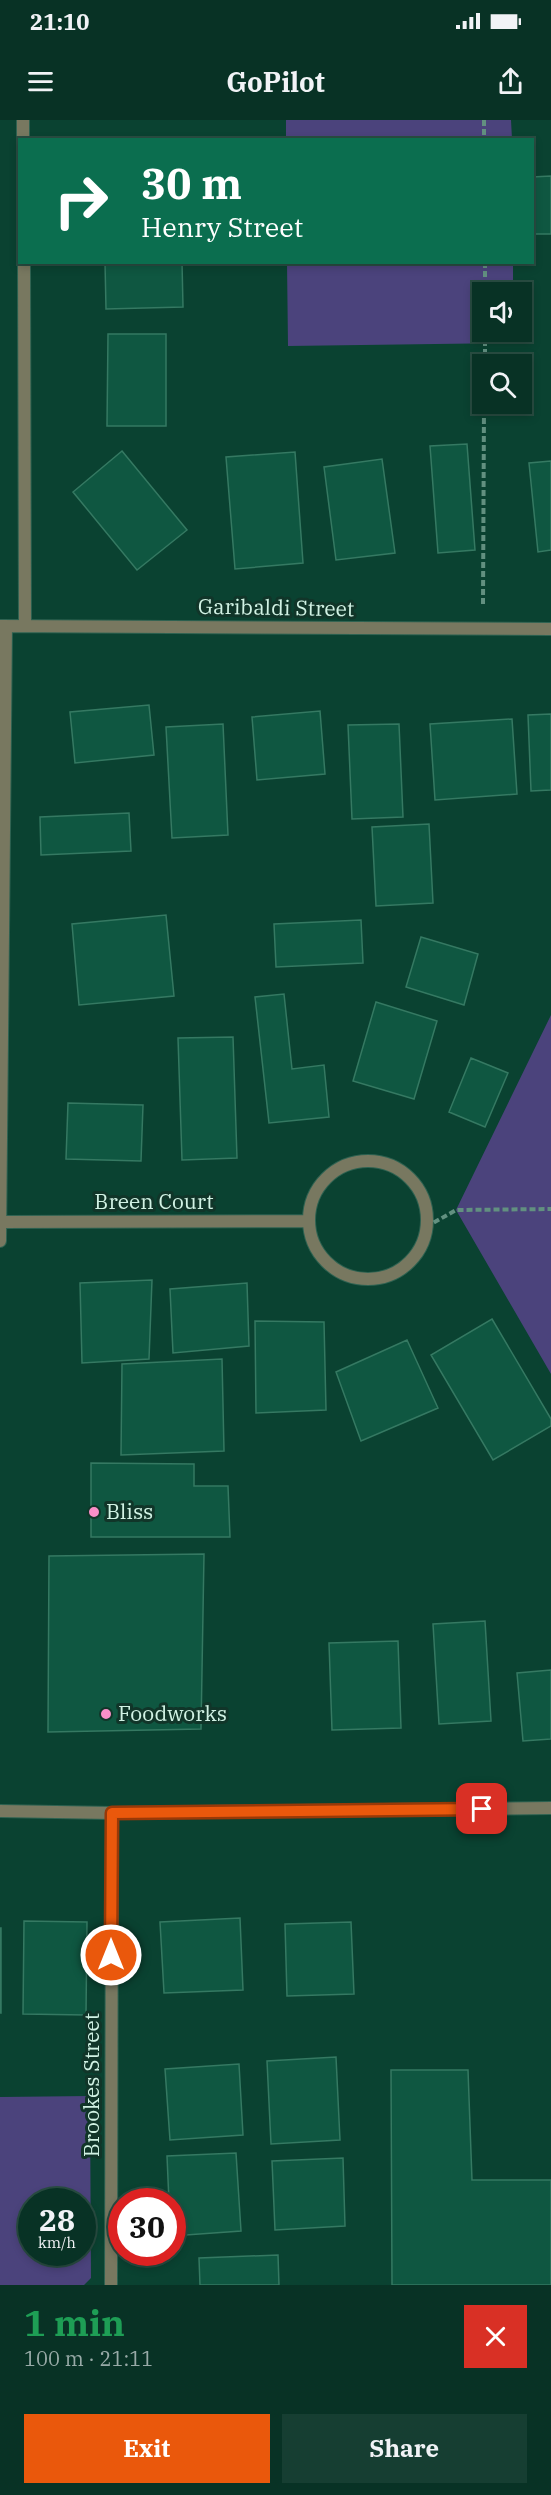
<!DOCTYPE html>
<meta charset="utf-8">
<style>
body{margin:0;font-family:"IBM Plex Serif",serif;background:#163e32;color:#f1f3f6;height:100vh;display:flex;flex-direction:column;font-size:22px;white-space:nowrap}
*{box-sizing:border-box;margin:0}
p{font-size:20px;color:#98aaa7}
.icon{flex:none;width:33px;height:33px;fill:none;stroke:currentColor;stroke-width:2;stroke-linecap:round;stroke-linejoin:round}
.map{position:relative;height:2165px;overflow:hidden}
.drawer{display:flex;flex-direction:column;background:#083225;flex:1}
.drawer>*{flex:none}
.guide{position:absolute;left:18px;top:18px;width:516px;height:126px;border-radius:0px;box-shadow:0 3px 9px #0003,0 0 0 2px #294d42;background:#0b6e4f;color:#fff;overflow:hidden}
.buttons{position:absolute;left:472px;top:162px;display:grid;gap:12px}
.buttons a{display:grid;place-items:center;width:60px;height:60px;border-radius:0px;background:#083225;box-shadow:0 3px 9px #0003,0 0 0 2px #294d42;font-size:30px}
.speed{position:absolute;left:18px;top:2068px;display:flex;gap:12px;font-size:30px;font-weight:700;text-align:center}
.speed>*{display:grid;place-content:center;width:78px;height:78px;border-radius:50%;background:#083225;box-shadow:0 3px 9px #0003,0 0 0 2px #294d42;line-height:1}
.speed small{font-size:15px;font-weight:400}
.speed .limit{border:9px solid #d22;background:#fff;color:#111}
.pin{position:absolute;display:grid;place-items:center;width:51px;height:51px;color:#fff;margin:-26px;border-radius:12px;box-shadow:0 3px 9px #0006}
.me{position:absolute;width:66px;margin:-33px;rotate:0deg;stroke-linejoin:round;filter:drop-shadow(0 0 4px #0008)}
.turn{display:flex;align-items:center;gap:21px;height:126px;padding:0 24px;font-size:27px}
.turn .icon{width:78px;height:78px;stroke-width:2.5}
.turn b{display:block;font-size:42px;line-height:51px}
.round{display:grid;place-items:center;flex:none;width:63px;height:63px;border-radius:0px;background:#163e32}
.headline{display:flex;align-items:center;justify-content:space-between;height:102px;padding:0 24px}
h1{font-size:36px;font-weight:700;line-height:45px;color:#1e9e55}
.primary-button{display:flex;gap:12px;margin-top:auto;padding:12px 24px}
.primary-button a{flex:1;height:69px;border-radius:0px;background:#ea580c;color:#fff;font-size:24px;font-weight:700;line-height:69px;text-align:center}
.primary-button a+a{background:#163e32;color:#f1f3f6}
.status{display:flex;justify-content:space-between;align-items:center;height:42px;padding:0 30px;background:#083225;direction:ltr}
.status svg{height:16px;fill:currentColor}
header{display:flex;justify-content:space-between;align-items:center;height:78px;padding:0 24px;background:#083225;font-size:27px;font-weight:700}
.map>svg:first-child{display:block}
.green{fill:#4b437c;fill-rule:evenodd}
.building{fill:#0f5741;stroke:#357962;stroke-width:1.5}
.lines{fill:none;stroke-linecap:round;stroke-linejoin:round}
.street-casing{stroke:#2e6251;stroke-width:14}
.path{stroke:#629080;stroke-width:4;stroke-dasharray:6 3;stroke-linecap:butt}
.street{stroke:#787860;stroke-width:12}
.route-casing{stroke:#983908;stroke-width:15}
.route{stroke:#ea580c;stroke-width:10}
.poi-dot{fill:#f98fc8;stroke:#113529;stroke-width:2}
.labels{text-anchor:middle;stroke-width:6;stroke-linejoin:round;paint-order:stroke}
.street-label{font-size:21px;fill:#d1f2e4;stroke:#113529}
.poi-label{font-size:21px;fill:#d1f2e4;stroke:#113529;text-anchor:start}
</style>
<div class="status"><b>21:10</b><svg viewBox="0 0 49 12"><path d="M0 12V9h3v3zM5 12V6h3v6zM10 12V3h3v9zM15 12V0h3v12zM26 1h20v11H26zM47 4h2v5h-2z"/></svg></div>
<header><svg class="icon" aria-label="menu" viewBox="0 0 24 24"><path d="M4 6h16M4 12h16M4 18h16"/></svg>GoPilot<svg class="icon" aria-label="share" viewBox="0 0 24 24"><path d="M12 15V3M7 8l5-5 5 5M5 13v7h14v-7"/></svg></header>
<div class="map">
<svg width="551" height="2165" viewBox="0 0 551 2165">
<rect width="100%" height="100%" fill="#0a4231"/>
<!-- green -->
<path class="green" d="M286 0H511L512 19H286Z
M287 143H513V172H483V212H514V223L288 226Z
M551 895V1254L456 1090Z
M90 1976 91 2158 84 2165H0V1977ZM32 2082H82V2133H32Z"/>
<!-- building -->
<path class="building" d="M551 56V114H532V57Z
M105 142H182L183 187 106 189Z
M108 214H166V306H107Z
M467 324 475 430 438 433 430 326Z
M122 331 187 410 137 450 73 372Z
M295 332 303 443 235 449 226 337Z
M382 339 395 433 336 440 324 347Z
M551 341V430L538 432 529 343Z
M149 585 154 635 75 643 70 592Z
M320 591 325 654 257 660 252 597Z
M551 594V670L531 671 528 595Z
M512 599 517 674 435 680 430 604Z
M223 604 228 715 172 718 166 607Z
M399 604 403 697 352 699 348 605Z
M129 693 131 731 41 735 40 697Z
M429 704 433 783 376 786 372 707Z
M166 795 174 876 79 885 72 804Z
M361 800 363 843 276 847 274 804Z
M421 817 478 834 464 885 406 867Z
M284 874 292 949 324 945 329 997 269 1003 255 877Z
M376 882 437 901 414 979 353 961Z
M233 917 237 1038 182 1040 178 918Z
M471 938 508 953 485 1007 449 992Z
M68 983 143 985 141 1041 66 1039Z
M152 1160 149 1239 82 1243 80 1163Z
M247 1163 249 1226 173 1233 170 1169Z
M492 1199 551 1299V1306L493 1340 431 1235Z
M255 1201 324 1202 326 1290 256 1293Z
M407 1220 438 1288 361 1321 336 1252Z
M222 1239 224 1331 121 1335 122 1244Z
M91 1343 194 1344V1366H228L230 1417H91Z
M204 1434 201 1609 48 1612 49 1436Z
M485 1501 491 1601 439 1604 433 1504Z
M398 1521 401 1608 332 1610 329 1523Z
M551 1550V1619L523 1621 517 1553Z
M240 1798 243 1870 164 1873 160 1802Z
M24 1801 87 1802 86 1895 23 1894Z
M351 1802 354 1874 287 1876 285 1804Z
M0 1808H1V1893H0Z
M336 1937 340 2020 271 2024 267 1941Z
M239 1944 243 2015 170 2020 165 1949Z
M391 1950H468L472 2060H551V2165H392Z
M236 2033 241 2111 172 2116V2082H169L167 2036Z
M343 2038 345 2106 275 2110 272 2041Z
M278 2135 279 2165H200L199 2138Z"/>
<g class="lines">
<defs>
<path id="street" d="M23 0V20
M24 142 25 505
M0 506 551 509
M309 1100a59 59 0 1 1 118 0a59 59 0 1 1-118 0Z
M1 1102 308 1101
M0 1121 6 506
M0 1691 112 1693 551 1688
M111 2165 112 1693"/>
</defs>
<!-- street casing -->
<use href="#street" class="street-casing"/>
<!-- path -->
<path class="path" d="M484 0V20
M485 142V172
M485 244V212
M483 484 484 284
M426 1107 456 1090 551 1089"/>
<!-- street -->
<use href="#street" class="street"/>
</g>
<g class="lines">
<defs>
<path id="route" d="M111 1835 112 1693 482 1689"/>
</defs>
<!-- route casing -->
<use href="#route" class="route-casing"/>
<!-- route -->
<use href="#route" class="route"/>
</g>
<!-- markers -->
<g class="poi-dot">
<circle cx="94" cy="1392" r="6"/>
<circle cx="106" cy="1594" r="6"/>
</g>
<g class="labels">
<!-- street labels -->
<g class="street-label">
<text transform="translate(276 488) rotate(1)" y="7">Garibaldi Street</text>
<text x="154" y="1089">Breen Court</text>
<text transform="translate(92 1965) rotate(-90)" y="7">Brookes Street</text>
</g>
<!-- poi labels -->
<g class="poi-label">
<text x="106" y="1399">Bliss</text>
<text x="118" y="1601">Foodworks</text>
</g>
</g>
</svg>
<div class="buttons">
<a><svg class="icon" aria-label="sound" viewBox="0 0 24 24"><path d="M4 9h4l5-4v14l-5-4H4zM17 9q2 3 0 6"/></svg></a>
<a><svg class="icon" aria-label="search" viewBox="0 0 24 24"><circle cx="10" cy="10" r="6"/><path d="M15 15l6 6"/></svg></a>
</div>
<div class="speed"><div>28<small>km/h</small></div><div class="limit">30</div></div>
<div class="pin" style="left:482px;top:1689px;background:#d93025"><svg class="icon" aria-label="arrive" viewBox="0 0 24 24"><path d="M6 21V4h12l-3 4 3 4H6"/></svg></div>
<svg class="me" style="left:111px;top:1835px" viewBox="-20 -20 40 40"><circle r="17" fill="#ea580c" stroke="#fff" stroke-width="3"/><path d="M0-11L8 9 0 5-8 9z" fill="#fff"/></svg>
<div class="guide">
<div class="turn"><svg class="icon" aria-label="right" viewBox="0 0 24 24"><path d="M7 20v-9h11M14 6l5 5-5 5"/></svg><div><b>30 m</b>Henry Street</div></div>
</div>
</div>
<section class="drawer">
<div class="headline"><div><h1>1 min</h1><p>100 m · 21:11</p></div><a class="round" style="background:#d93025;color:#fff"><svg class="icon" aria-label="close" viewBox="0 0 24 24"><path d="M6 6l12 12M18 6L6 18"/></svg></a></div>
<div class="primary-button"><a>Exit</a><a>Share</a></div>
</section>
